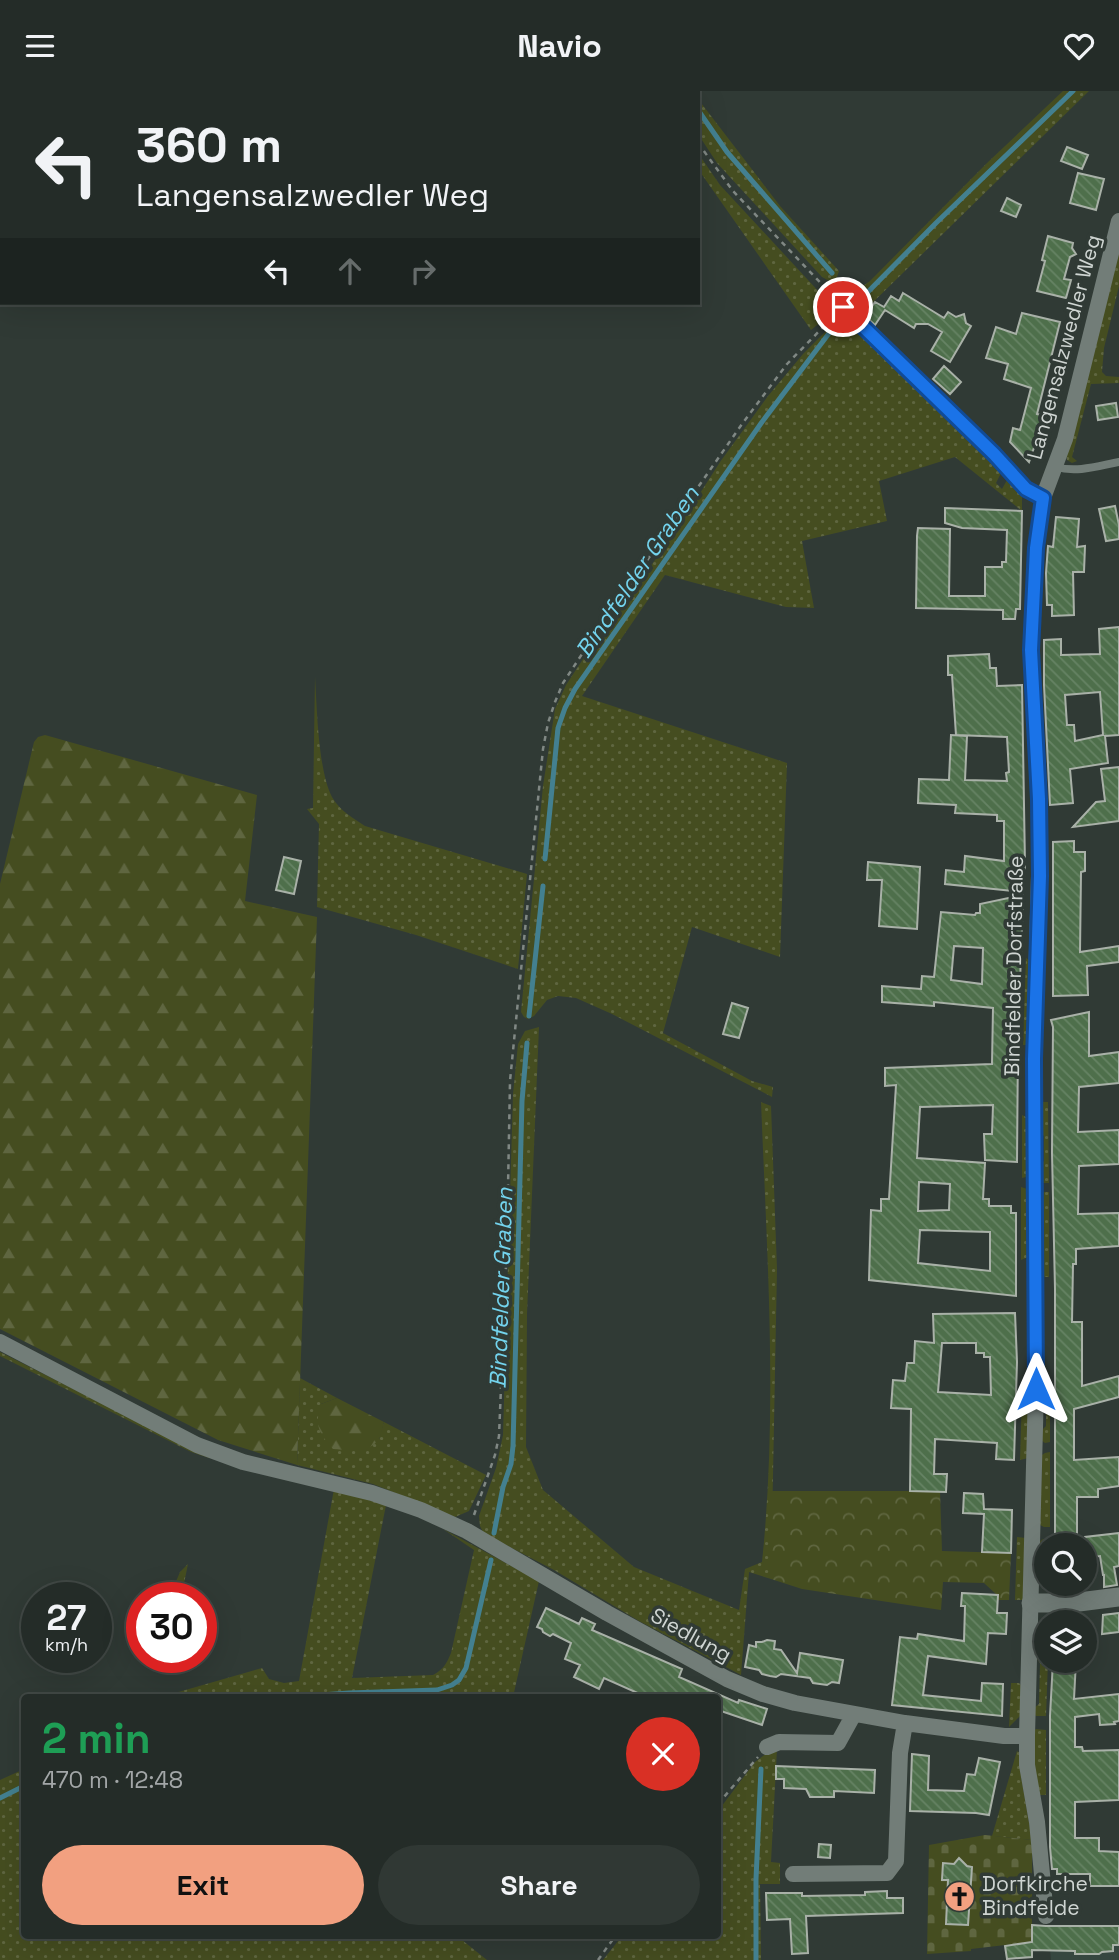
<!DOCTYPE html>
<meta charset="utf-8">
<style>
body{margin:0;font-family:"Space Grotesk",sans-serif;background:#303834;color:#f1f3f6;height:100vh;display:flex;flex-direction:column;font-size:26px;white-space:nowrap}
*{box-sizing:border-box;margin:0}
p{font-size:23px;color:#a3a7a8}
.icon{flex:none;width:38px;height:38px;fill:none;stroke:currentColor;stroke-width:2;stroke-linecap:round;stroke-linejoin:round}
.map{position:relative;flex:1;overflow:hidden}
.drawer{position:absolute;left:21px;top:1603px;width:700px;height:245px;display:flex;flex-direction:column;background:#242c28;border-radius:7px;box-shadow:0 7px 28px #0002,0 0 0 2px #414845}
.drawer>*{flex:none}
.hud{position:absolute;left:0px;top:0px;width:700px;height:214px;box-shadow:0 7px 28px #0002,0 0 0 2px #414845;background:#242c28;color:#f1f3f6;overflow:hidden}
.tools{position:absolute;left:1034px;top:1442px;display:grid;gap:14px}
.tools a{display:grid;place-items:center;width:63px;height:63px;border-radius:50%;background:#242c28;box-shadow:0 7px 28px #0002,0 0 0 2px #414845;font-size:35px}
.speed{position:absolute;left:21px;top:1491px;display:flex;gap:14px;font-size:35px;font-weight:700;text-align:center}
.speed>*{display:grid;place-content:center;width:91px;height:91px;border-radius:50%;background:#242c28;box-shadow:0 7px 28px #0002,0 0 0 2px #414845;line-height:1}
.speed small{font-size:18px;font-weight:400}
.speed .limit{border:10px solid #d22;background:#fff;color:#111}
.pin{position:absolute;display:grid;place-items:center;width:60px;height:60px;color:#fff;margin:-30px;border:4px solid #fff;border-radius:50%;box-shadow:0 2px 7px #0007}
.me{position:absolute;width:77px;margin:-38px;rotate:0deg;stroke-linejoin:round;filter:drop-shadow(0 0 5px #0008)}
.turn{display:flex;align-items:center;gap:24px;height:147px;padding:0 21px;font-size:32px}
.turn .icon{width:91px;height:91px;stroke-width:2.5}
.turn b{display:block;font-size:49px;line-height:60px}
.lanes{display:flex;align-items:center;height:66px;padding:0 21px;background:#0003;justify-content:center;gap:35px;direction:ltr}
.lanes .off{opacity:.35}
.round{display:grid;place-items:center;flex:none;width:74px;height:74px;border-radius:37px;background:#303834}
.overview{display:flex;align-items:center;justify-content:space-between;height:119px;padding:0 21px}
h1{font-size:42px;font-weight:600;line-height:52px;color:#1e9e55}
.primary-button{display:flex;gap:14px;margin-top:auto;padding:14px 21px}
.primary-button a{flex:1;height:80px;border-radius:42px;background:#f2a080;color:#111;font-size:28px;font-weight:600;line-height:80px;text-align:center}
.primary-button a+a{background:#303834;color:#f1f3f6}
header{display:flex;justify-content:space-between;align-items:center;height:91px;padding:0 21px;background:#242c28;font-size:32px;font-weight:600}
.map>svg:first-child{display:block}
.built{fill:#364740}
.grass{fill:url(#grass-dots)}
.forest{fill:url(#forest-firs)}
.cemetery{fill:url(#cemetery-stones)}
.park{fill:url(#park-crowns)}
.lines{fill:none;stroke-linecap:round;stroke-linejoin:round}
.stream{stroke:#438090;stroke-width:5}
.building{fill:url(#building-back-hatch);stroke:#a9b1a8;stroke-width:2;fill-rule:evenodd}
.path{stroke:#808884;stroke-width:2.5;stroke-dasharray:5 5;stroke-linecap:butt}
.service{stroke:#727d78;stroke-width:8}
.minor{stroke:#727d78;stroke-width:16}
.tertiary{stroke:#727d78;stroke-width:19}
.route-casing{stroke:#114b97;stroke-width:18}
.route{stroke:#1a73e8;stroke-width:12}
.labels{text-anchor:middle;stroke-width:7;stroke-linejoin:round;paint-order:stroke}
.street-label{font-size:21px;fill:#cfd5d2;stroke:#303a35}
.poi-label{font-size:21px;fill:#cfd5d2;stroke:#303a35;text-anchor:start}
.water-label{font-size:23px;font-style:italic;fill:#73d3ed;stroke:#303a35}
</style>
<header><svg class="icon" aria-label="menu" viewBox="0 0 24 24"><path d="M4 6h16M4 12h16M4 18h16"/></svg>Navio<svg class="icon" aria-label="heart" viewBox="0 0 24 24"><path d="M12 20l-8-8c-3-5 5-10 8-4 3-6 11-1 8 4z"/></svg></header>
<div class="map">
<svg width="1119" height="1869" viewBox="0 0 1119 1869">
<defs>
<pattern id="grass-dots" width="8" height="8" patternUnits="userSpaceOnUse" patternTransform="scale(1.75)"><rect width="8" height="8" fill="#454d20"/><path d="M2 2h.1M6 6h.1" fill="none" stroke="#5f6640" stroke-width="1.8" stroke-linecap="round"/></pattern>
<pattern id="forest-firs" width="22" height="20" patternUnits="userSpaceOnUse" patternTransform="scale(1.75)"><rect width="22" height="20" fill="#454d20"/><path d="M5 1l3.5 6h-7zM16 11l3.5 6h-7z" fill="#5f6640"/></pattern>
<pattern id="cemetery-stones" width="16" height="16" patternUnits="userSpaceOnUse" patternTransform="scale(1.75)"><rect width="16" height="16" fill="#454d20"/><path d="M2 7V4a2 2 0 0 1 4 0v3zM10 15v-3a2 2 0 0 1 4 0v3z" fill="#5f6640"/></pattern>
<pattern id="park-crowns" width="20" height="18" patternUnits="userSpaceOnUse" patternTransform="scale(1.75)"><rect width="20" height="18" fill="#454d20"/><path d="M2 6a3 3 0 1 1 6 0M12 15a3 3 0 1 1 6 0" fill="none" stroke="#5f6640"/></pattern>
<pattern id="building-back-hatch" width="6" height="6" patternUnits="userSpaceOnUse" patternTransform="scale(1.75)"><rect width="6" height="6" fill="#4e6f4b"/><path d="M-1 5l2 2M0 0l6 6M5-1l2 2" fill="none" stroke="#668364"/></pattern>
</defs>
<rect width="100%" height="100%" fill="#303a35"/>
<!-- built -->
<path class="built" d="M1048 1835H1119V1869H1051Z"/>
<!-- grass -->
<path class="grass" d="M1063 0H1089L862 222 845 206 854 196 860 197 870 190 987 72Z
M698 8 780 115 839 180 837 186 831 191 822 186 717 72 698 43Z
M698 62 720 94 821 203 828 214 827 226 811 239 698 78Z
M1119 157V195L1104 257 1102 281 1106 285 1119 286V292L1091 293 1072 366 1077 370 1072 372 1067 369 1066 363Z
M848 233 1002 380 996 392 1002 398 1007 389 1022 405V420L955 366 879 390 887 430 802 450 814 517 786 516 665 484 582 605 787 672 780 866 692 836 663 942 752 990 773 996 772 1006 612 923 576 907 558 905 547 909 534 925 528 928 524 926 521 921 543 695 555 618 566 594 587 562 674 443 720 371 768 305 803 263 828 238H840Z
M315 586C317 617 318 679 332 706 340 720 353 727 365 735L527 783 518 878 416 844 317 816 319 733 307 718 313 717Z
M1026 867 1030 870 1028 954H1023Z
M539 936 527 1223 526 1356 543 1399 634 1476 739 1519 745 1478 762 1471C778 1319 767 1164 761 1011L771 1015 777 1178 771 1488 749 1481 741 1584 639 1530 554 1479 489 1445 483 1441 480 1435 479 1425 496 1377 503 1344 513 1003 518 953 525 940Z
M1042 1011H1048L1049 1092H1043L1039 1089 1040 1074 1044 1070V1045L1040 1041V1014Z
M1022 1024 1026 1026V1086L1022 1087Z
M1021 1096 1027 1098 1028 1166 1021 1169Z
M1044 1101H1049V1186H1045L1041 1183 1040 1104Z
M0 1261 186 1355 209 1364V1367L191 1361 0 1265Z
M300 1287 337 1307 321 1313 379 1348 384 1331 486 1384 469 1420 455 1426 373 1393 297 1374Z
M1045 1290H1050V1351L1045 1352 1041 1349V1340L1046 1335V1308L1042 1304V1292Z
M1022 1304H1027L1029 1307 1028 1367 1020 1369Z
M1050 1361V1436H1044L1040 1434 1042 1364 1045 1362Z
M334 1398 386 1414 352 1587 433 1584C443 1579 447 1572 451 1562L474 1459 443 1438 539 1490 513 1606H161L262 1577 269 1588 284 1592 299 1590Z
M1017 1446 1026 1447 1025 1509H1015Z
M1043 1448H1050L1049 1454H1046V1493H1049V1498C1037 1481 1039 1470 1039 1451Z
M188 1473 181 1507H169L180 1481Z
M1046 1557 1048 1570 1046 1625H1036L1034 1623V1617L1039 1613 1040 1572 1036 1567V1560Z
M1011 1592H1019L1022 1595 1020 1625 1009 1636Z
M1036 1638 1046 1639V1704H1038L1035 1688 1033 1640Z
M777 1658 771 1771 780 1772V1793H760L761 1869H603L622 1845 718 1844V1720L755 1671 767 1662Z
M1017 1660 1020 1662 1021 1685 1032 1749 992 1745Z
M24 1678V1844L457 1845 487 1869H0V1689Z"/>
<!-- forest -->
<path class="forest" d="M45 644 257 704 245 810 317 826 297 1374 218 1349 0 1238V793L34 651 38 646Z
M337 1307 384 1331C382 1337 382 1344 378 1349 368 1363 347 1359 333 1358 319 1343 314 1334 321 1313Z"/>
<!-- cemetery -->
<path class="cemetery" d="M985 1744 1032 1749V1851L971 1858V1860L927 1863 929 1754Z"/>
<!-- park -->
<path class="park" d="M771 1400H940L942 1460 1011 1462 1009 1509H997V1504L984 1492 943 1491 941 1519 802 1498 771 1488Z"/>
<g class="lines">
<!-- stream -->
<path class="stream" d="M687 0 688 2
M698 19 727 61 832 182
M855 214 936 132 1073 0
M545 768 558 637 565 617 575 598 762 331 830 241
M529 925 543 795
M494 1442 503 1396 511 1373 513 1355 522 1010 527 952
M293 1606 349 1602 437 1599 452 1594 459 1589 466 1577 491 1469
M0 1707 24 1695
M756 1869V1788L761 1678"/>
</g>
<!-- building -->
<path class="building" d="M1067 56 1088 64 1082 78 1061 70Z
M1078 82 1104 88 1096 119 1070 112Z
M1007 107 1021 114 1016 126 1001 120Z
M1048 145 1073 152 1072 157 1076 163 1070 166 1064 188 1071 189 1066 207 1037 200 1045 170 1042 169Z
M903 202 944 227 948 221 956 226 964 223 966 232 971 235 950 271 931 260 942 241 928 233H916L914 237 885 219 875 234 865 225 875 211 884 216 891 205 899 210Z
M1022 222 1060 231 1037 323 1046 325 1040 349 1037 348 1029 371 1010 351 1013 337 1020 339 1031 297 1004 288 1008 273 986 267 996 236 1016 243Z
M944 275 961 291 950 303 933 288Z
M1116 312 1118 326 1098 329 1096 315Z
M1115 415 1119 434V448L1106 450 1099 418Z
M945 417 1022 420 1020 518H1016L1015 528H1003V519L916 517 917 445 918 437 950 438 949 505H985V476H1002V471H1006L1007 439 962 437 945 432Z
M1056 426 1079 428 1077 456 1085 455 1084 481H1073L1074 524 1052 525V514H1047L1046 482 1048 455 1053 456Z
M1119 536V644L1105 645 1108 672 1070 678 1073 712 1050 714 1044 594V549L1061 548V564L1100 563 1099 538ZM1100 601 1103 644 1075 650 1074 634H1067L1065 604Z
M989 563 990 577H996L997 595 1022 594 1025 774 1023 801 945 793 946 779 964 781 965 765 1004 770V730H997V724L955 722 956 714 918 712 919 688 949 689 951 644 967 645 965 689 1007 690 1006 682 1009 681 1007 646 956 644 952 584H948V565Z
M1119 676V730L1073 736 1096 711 1105 710 1101 678Z
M1074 750V761H1085V780L1081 781 1080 861 1119 855V871L1087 875 1088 904 1053 905V751Z
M284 766 301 770 294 803 276 799Z
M868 771 920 776 917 838 879 835 882 789H867Z
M1023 804 1018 950 1017 1071 985 1069 984 1043H992L993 1014 920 1016 917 1067 985 1072 983 1108H989V1115H1011V1122H1016V1205L869 1189 871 1119 881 1120V1108H889L896 994 885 995V977L992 973 993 917 934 911V915L882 911V895L921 898 922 885 934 886 941 821 975 824 976 822H980V813ZM954 855 983 857 982 893 951 889ZM919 1091 950 1093 949 1119 918 1120ZM920 1139 990 1141V1180L918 1172Z
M732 912 748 917 739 947 723 943Z
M1089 921V965L1119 961V992L1079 996 1078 1041 1119 1039V1073L1079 1075 1078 1123 1119 1122V1155L1076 1158V1173H1073L1072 1231H1082V1295L1119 1285V1306L1074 1318V1369L1119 1366V1395L1098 1398V1406H1077V1454H1055V1198L1052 1062 1053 936 1051 929Z
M1015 1222 1017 1271 1014 1369 996 1368 997 1352 935 1348 934 1383H947L946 1401 910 1400 911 1318 891 1317 893 1289 905 1290 907 1272H914L915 1250 934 1252 933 1223ZM942 1252H976V1262H984V1266H990L991 1304 938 1301Z
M964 1402 983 1403 984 1418 1012 1419 1011 1462 982 1461 984 1423 963 1422Z
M1119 1442V1475L1114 1476 1117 1494 1104 1496V1484H1103L1100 1465 1085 1467V1446Z
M962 1502 998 1504 997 1522H1007L1006 1543 988 1542 986 1573 928 1565 923 1604 981 1610 982 1592 1003 1593 1002 1625 892 1614 900 1546 917 1548 918 1543 964 1550 965 1515H961Z
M546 1517 579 1533 582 1527 595 1533 592 1539 682 1578 679 1586 738 1612 739 1609 767 1618 762 1634 718 1619V1606H663L654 1603 652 1606H639L640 1603 604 1587 599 1598 574 1586 580 1574 565 1568 571 1552 553 1543 550 1545 543 1541 542 1538 537 1536Z
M1119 1522V1541L1102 1543 1103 1524Z
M767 1549 775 1550 774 1558 781 1559 797 1582 800 1562 843 1569 839 1592 832 1591 827 1594 813 1592 810 1587 781 1583 776 1586 770 1585 762 1583 759 1579 745 1576 749 1554 756 1556V1551H762Z
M1053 1570H1076L1074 1608 1119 1603V1630L1114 1631 1115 1633 1100 1634 1099 1623 1075 1626V1656H1082L1083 1660 1119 1659V1709L1075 1711V1747H1099V1760L1119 1761V1795H1090V1783H1057V1778H1052L1050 1756V1625Z
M912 1663 929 1665 928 1699 964 1700 967 1683 975 1684 979 1667 1000 1671 989 1724 976 1722 910 1720Z
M776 1675 875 1679 874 1702 834 1700V1706H810L806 1698 784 1697V1688H776Z
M819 1753 831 1754 830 1767 818 1766Z
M959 1767 967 1775 972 1776 968 1834 946 1833 948 1789H942L943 1772 954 1773Z
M887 1800V1807H903V1822L806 1825 808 1862 792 1863 790 1828 767 1829 766 1802H802V1805L865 1804V1801Z
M1032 1834 1046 1835H1119V1854H1113V1860L1102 1861 1099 1863H1075V1860L1032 1859V1866L1007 1868 1005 1855 1032 1851Z"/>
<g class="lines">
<!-- path -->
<path class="path" d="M669 0 670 2
M698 52 733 100 835 207
M474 1424 495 1364 499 1345 507 1150 510 990 543 658 548 632 555 611 563 592 584 560 742 333 787 273 834 225
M718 1713 758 1666
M598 1869 616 1844"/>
<!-- service -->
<path class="service" d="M843 216 994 363 1026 398 1043 407
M1056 376C1077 382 1098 375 1119 371"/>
<!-- minor -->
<path class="minor" d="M0 1251 197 1354 243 1371 372 1402 421 1419 467 1440 607 1522 727 1588 763 1603 795 1612 905 1632 1004 1645H1027
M767 1656 779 1651 838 1652 854 1623
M793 1783 887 1782 896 1770 900 1662 905 1632
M1046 1825 1037 1731 1027 1674V1645L1036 1298 1034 968 1039 785V708L1031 559 1036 458 1043 407 1065 348 1119 130"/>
<!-- tertiary -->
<path class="tertiary" d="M1031 1512H1071L1119 1506"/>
</g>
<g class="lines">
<defs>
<path id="route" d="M843 216 994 363 1026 398 1043 407 1036 457 1031 559 1039 708 1040 785 1034 968 1036 1298"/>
</defs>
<!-- route casing -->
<use href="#route" class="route-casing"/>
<!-- route -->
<use href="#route" class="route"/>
</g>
<!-- icons -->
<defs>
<symbol id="church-disc" viewBox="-11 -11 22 22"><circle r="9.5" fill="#f2a080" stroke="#303a35"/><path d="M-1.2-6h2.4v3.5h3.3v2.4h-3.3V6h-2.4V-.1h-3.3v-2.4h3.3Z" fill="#111"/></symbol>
</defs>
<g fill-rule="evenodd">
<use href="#church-disc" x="942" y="1788" width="35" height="35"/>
</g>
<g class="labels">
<!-- street labels -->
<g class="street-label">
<text transform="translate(1064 256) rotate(-75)" y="7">Langensalzwedler Weg</text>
<text transform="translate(1014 875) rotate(-89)" y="7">Bindfelder Dorfstraße</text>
<text transform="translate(691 1544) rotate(29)" y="7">Siedlung</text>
</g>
<!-- poi labels -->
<g class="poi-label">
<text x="982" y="1800">Dorfkirche<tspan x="982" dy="24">Bindfelde</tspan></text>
</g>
<!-- water labels -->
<g class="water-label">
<text transform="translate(637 481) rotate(-56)" y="8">Bindfelder Graben</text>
<text transform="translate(501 1197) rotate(-88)" y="8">Bindfelder Graben</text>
</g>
</g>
</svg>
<div class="tools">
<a><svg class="icon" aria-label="search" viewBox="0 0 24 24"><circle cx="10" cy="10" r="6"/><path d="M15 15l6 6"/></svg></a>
<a><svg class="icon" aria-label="layers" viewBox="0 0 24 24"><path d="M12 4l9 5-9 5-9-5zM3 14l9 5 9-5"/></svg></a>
</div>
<div class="speed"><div>27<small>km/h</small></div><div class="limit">30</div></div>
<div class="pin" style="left:843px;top:216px;background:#d93025"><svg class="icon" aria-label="arrive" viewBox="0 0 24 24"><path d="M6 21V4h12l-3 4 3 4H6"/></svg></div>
<svg class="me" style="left:1036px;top:1298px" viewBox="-20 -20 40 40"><path d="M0-17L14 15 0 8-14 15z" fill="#1a73e8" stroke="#fff" stroke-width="4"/></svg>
<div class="hud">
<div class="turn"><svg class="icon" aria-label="left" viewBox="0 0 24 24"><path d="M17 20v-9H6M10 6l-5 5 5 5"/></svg><div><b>360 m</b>Langensalzwedler Weg</div></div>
<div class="lanes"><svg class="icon" aria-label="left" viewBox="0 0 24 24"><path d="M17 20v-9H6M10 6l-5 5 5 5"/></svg><svg class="icon off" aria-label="ahead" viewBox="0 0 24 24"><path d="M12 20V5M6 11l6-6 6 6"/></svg><svg class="icon off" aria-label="right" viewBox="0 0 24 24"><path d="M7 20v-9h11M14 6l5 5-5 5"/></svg></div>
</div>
<section class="drawer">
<div class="overview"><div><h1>2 min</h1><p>470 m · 12:48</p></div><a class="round" style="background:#d93025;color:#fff"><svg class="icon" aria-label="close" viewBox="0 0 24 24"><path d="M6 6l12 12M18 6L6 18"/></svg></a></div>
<div class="primary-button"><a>Exit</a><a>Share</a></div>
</section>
</div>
